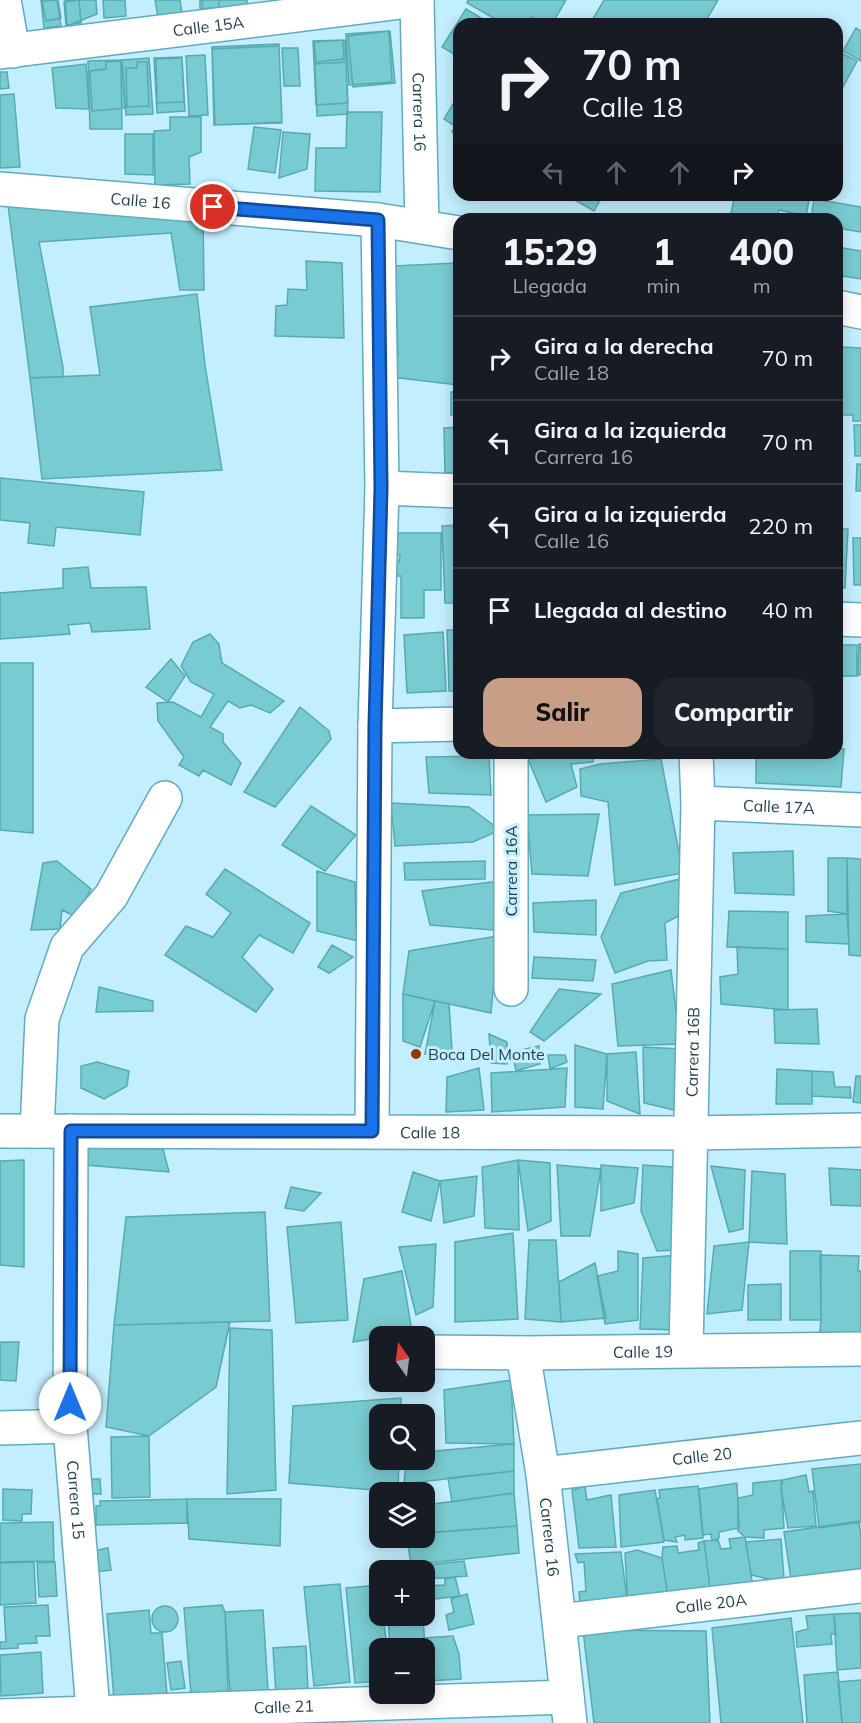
<!DOCTYPE html>
<html lang="es">
<meta charset="utf-8">
<style>
body{margin:0;font-family:Mulish,sans-serif;background:#20242c;color:#f1f3f6;height:100vh;display:flex;flex-direction:column;font-size:22px;white-space:nowrap}
*{box-sizing:border-box;margin:0}
p{font-size:20px;color:#9ea1a6}
.icon{flex:none;width:33px;height:33px;fill:none;stroke:currentColor;stroke-width:2;stroke-linecap:round;stroke-linejoin:round}
.map{position:relative;flex:1;overflow:hidden}
.details{position:absolute;left:453px;top:213px;width:390px;height:546px;display:flex;flex-direction:column;background:#171b24;border-radius:18px;box-shadow:0 3px 15px #0003}
.details>*{flex:none}
.guide{position:absolute;left:453px;top:18px;width:390px;height:183px;border-radius:18px;box-shadow:0 3px 15px #0003;background:#171b24;color:#f1f3f6;overflow:hidden}
.needle{width:39px;rotate:346deg}
.controls{position:absolute;left:369px;top:1326px;display:grid;gap:12px}
.controls a{display:grid;place-items:center;width:66px;height:66px;border-radius:12px;background:#171b24;box-shadow:0 3px 15px #0003;font-size:30px}
.pin{position:absolute;display:grid;place-items:center;width:51px;height:51px;color:#fff;margin:-26px;border:3px solid #fff;border-radius:50%;box-shadow:0 2px 6px #0007}
.me{position:absolute;width:66px;margin:-33px;rotate:0deg;stroke-linejoin:round;filter:drop-shadow(0 0 4px #0008)}
.turn{display:flex;align-items:center;gap:21px;height:126px;padding:0 30px;font-size:27px}
.turn .icon{width:78px;height:78px;stroke-width:2.5}
.turn b{display:block;font-size:42px;line-height:51px}
.lanes{display:flex;align-items:center;height:57px;padding:0 30px;background:#0003;justify-content:center;gap:30px;direction:ltr}
.lanes .off{opacity:.35}
.eta{display:flex;justify-content:space-evenly;align-items:center;height:102px;text-align:center}
.eta b{font-size:36px;font-weight:800;line-height:42px}
.primary-button{display:flex;gap:12px;margin-top:auto;padding:12px 30px}
.primary-button a{flex:1;height:69px;border-radius:18px;background:#c99e87;color:#111;font-size:24px;font-weight:800;line-height:69px;text-align:center}
.primary-button a+a{background:#20242c;color:#f1f3f6}
ul{padding:0;list-style:none}
li{display:flex;align-items:center;gap:18px;height:84px;padding:0 30px;border-top:2px solid #363941}
li div{flex:1}
li b{display:block;font-size:22px}
li em{font-style:normal}
.map>svg:first-child{display:block}
.building{fill:#78cbd0;stroke:#57aab0;stroke-width:1.5}
.lines{fill:none;stroke-linecap:round;stroke-linejoin:round}
.minor-casing{stroke:#60aac2;stroke-width:36}
.minor{stroke:#fff;stroke-width:33}
.route-casing{stroke:#114b97;stroke-width:15}
.route{stroke:#1a73e8;stroke-width:10}
.poi-dot{fill:#993500;stroke:#c3eefd;stroke-width:2}
.labels{text-anchor:middle;stroke-width:6;stroke-linejoin:round;paint-order:stroke}
.street-label{font-size:16px;fill:#1f3e48;stroke:#c3eefd}
.poi-label{font-size:16px;fill:#1f3e48;stroke:#c3eefd;text-anchor:start}
</style>
<div class="map">
<svg width="861" height="1723" viewBox="0 0 861 1723">
<rect width="100%" height="100%" fill="#c3eefd"/>
<!-- building -->
<path class="building" d="M41 0H57L61 26 44 28Z
M58 0 61 18 46 21 42 1Z
M65 0H96L97 14 67 26Z
M79 0 81 23 66 25 64 2Z
M103 0H125L126 16 104 18Z
M155 0H180L182 13 158 17Z
M200 0H219V8L200 9Z
M202 0H247L248 8 203 11Z
M468 0H566L552 24H543L531 17 526 24H504L467 3Z
M604 0H718L704 24H590Z
M466 9 491 24H459V57L442 47Z
M856 28 861 31V61L843 51Z
M389 31 392 82 349 85 346 34Z
M390 31 395 83 353 87 348 36Z
M343 40 344 59 316 62 314 42Z
M345 40 348 103 316 105 313 41Z
M279 44 282 122 215 125 212 47Z
M279 46 282 123 214 125 212 49Z
M282 48H298L300 86H284Z
M837 51 857 61 837 98Z
M205 55 208 115 189 116 186 56Z
M182 57 185 111 157 113 154 58Z
M149 58 153 114 126 115 122 60Z
M182 58 184 102 157 103 156 59Z
M121 60 122 129H90L88 61Z
M122 61 125 108 92 111 90 71 106 69V62Z
M137 62H147L149 106 127 107 126 68H137Z
M346 62 348 114 317 116 315 64Z
M86 64 89 109 56 108 52 68Z
M0 72H7L9 88 0 89Z
M14 94 20 167 0 168V95Z
M459 94V136L452 132 455 126 444 119Z
M347 112H382L380 192 315 191 316 148H346Z
M170 117H201V152L189 157 190 184 155 185 154 131 170 130Z
M254 127 281 130 275 173 248 169Z
M283 132 310 134 307 169 279 178Z
M125 134H153V175L125 174Z
M566 195H603L594 211Z
M735 195H810L806 216 779 210 776 219H754L731 213Z
M814 199 861 207V232L837 228V219H811Z
M8 205 203 212 204 290H180L171 233 39 242 63 367V377L30 378Z
M837 247 861 251V279L837 275Z
M306 261 342 263 344 338 275 336 276 306 287 305 288 289 307 290Z
M456 263 459 292V383L458 385 391 377 388 355H398L395 266Z
M197 294 205 365 222 470 42 479 30 378 100 375 90 307Z
M840 347 861 348V421H853V415H837Z
M451 392H459V415H451Z
M854 425H861V456H855Z
M459 427V472L445 473 444 428Z
M857 464H861V491H856Z
M0 478 144 492 140 535 56 527 54 546 28 543 30 523 0 520Z
M459 525V603H445L442 526Z
M837 529H848L845 588 837 587Z
M392 533H441V590H424V618H401V576H391L392 562H399L400 555H392Z
M853 538H861V585H854Z
M88 567 91 588 146 587 150 629 92 632 90 623 68 625 70 634 0 639V593L63 588V569Z
M447 630H459V691H449Z
M443 632 446 691 407 693 404 635Z
M210 634 219 644 222 663 284 701 270 713 251 705 240 708 228 701 210 727 223 734V742L241 763 231 785 203 770 199 776 179 765 184 757 158 721 157 703 173 702 201 717 214 694 191 682 181 666 193 642Z
M859 644H861V675H858Z
M840 645H857V676H840Z
M171 659 185 676 168 702 146 687Z
M0 663H33V833L0 830Z
M300 707 329 731 331 739 275 807 244 792Z
M837 748 844 749 841 787 756 783V753H837Z
M585 753H593V762L571 764 577 787 546 802 528 759Z
M489 756 491 795 429 793 426 757Z
M661 759 683 873 615 885 608 802 581 796 580 769 600 764Z
M391 803 469 807 500 830 473 842 395 846Z
M311 806 356 835 325 871 282 845Z
M599 814 588 876 532 874 527 815Z
M793 851 794 895 735 893 733 853Z
M828 858H847V914L828 911Z
M847 858 861 859V956L849 955Z
M57 861 91 889 76 917 62 910 60 929 31 930 43 863Z
M485 861V879L405 880 404 863Z
M225 869 310 923 293 953 259 935 242 957 273 989 256 1012 165 955 186 926 213 937 231 913 206 894Z
M317 871 355 882 356 927 358 941 317 931Z
M684 878 682 914 665 923 667 960 648 961 615 973 601 937 621 893Z
M499 881 493 930 430 925 422 891Z
M596 900V935L534 932 533 903Z
M729 911 788 912V949L727 947Z
M847 914 849 944 806 942V916Z
M498 936 491 1013 403 994 409 951Z
M332 945 353 957 329 973 318 967Z
M737 947 788 949V1010L721 1004 720 977 738 974Z
M534 957 596 960 593 981 532 978Z
M671 970 680 1044 618 1046 612 984Z
M99 987 153 1001V1011L96 1012Z
M559 989 601 994 544 1041 530 1032Z
M403 994 435 1001 420 1047 403 1041Z
M435 1001 449 1004 452 1050 425 1054Z
M817 1009 819 1044 775 1043 774 1010Z
M489 1034 507 1042V1064L491 1063Z
M575 1045 607 1054 603 1109 575 1107Z
M539 1046 540 1064 516 1071 512 1052Z
M643 1047 681 1049 678 1111 644 1103Z
M636 1052 640 1114 607 1101V1054Z
M548 1055H565L567 1062 550 1069Z
M97 1062 129 1071 127 1086 104 1099 81 1088V1066Z
M479 1068 484 1110 446 1112 447 1077Z
M567 1068 565 1107 492 1112 491 1073Z
M777 1069 812 1071V1104H776Z
M812 1071 833 1072 835 1087H850L851 1098 812 1096Z
M856 1076H861V1103L853 1102Z
M86 1148 163 1149 169 1172 85 1165Z
M24 1160V1267L0 1265V1161Z
M518 1160 550 1163 551 1221 528 1231Z
M518 1160 519 1230 485 1228 482 1167Z
M557 1165 601 1169 590 1236H561Z
M601 1165 638 1168 634 1203 601 1211Z
M643 1165 673 1167 676 1250 657 1251 641 1211Z
M711 1166 745 1170 743 1229 729 1232Z
M829 1168 861 1170V1206L831 1205Z
M752 1171 785 1174 787 1244 749 1242Z
M413 1172 440 1181 431 1221 402 1212Z
M477 1176 474 1216 444 1223 440 1181Z
M291 1187 321 1193 304 1211 285 1208Z
M265 1212 270 1321 114 1325 126 1217Z
M341 1222 348 1320 296 1323 287 1227Z
M513 1233 518 1319 455 1322V1242Z
M529 1240H556L561 1322 525 1319Z
M749 1242 742 1310 707 1314 714 1246Z
M436 1244 433 1307 416 1315 399 1247Z
M618 1251 638 1254V1320L605 1324 597 1276 618 1271Z
M790 1251H821V1320H790Z
M679 1255 678 1330 640 1329 643 1258Z
M820 1255 859 1256 858 1271H861V1340H819L821 1320Z
M595 1263 606 1318 561 1322 559 1282Z
M402 1271 412 1332 353 1342 364 1279Z
M781 1284V1320H748V1285Z
M230 1322 216 1387 149 1436 106 1427 114 1325Z
M230 1328 272 1330 276 1490 227 1494Z
M0 1342H19L16 1381 0 1380Z
M511 1380 514 1444 446 1443 444 1390Z
M401 1398V1414H380V1460H399L398 1492 289 1483 293 1406Z
M149 1436 150 1497 112 1498 111 1437Z
M514 1444V1471L404 1484 406 1460H424V1452Z
M861 1464V1522L819 1528 812 1469Z
M514 1471V1493L452 1502 448 1478Z
M806 1475 809 1492 813 1491 816 1526 788 1528 781 1489 783 1480Z
M91 1479H100L101 1494H92Z
M781 1480 784 1528 764 1530V1538L745 1537 738 1531V1498L753 1495V1483Z
M737 1483 739 1528 719 1532V1538L712 1541 711 1534 703 1535 699 1489Z
M585 1486 587 1500 611 1495 616 1547 579 1548 572 1490Z
M698 1486 703 1538 685 1540V1535L675 1537 677 1542 664 1540 657 1499 660 1498 659 1490Z
M3 1489 32 1490 31 1514H22V1521L3 1520Z
M655 1490 664 1542 621 1547 619 1495Z
M514 1493 517 1526 430 1533 427 1505Z
M187 1499V1523L96 1525V1506H100V1501Z
M187 1499H281L280 1546 189 1539Z
M859 1521 861 1537V1576L792 1586 784 1532Z
M53 1522 54 1561 0 1562V1523Z
M517 1526 519 1553 411 1565 407 1538H424V1533Z
M745 1537 753 1587 711 1597 704 1541 718 1540 721 1549 731 1548 729 1539Z
M781 1539 784 1579 772 1580 751 1575 746 1542Z
M704 1541 711 1597 669 1603 662 1558 663 1547 677 1546 678 1553 699 1550 698 1543Z
M108 1548 111 1570 96 1572 93 1551Z
M637 1550 662 1558 669 1603 628 1607 625 1553Z
M621 1552 628 1607 581 1614 579 1592 586 1591 584 1562 578 1563 575 1554Z
M464 1561 467 1576 429 1579 428 1565Z
M34 1562 36 1603 0 1605V1563Z
M55 1562 57 1596 39 1597 37 1563Z
M455 1577 460 1596 426 1600 425 1586 445 1585V1579Z
M340 1584 350 1682 314 1686 304 1587Z
M380 1585V1616H383L387 1648H380V1681L355 1683 346 1588Z
M467 1594 474 1624 449 1630 446 1615 454 1612 451 1599Z
M48 1605 50 1636H36L37 1643 18 1644V1648L0 1649V1642H6L4 1607Z
M222 1605 225 1612 228 1692 191 1695 184 1608Z
M152 1619a13 13 0 1 1 26 0a13 13 0 1 1-26 0Z
M149 1610 151 1633H162L167 1694 114 1699 107 1614Z
M263 1610 268 1690 230 1693 225 1612Z
M860 1613 861 1668 837 1670 834 1614Z
M834 1614 836 1634H831L832 1644 797 1647 796 1632 808 1629 806 1616Z
M388 1616H423L427 1681 424 1682V1648H390Z
M791 1618 803 1723H721L712 1628Z
M583 1630 706 1631 710 1723H594Z
M453 1636 459 1654 461 1679 427 1681 424 1638Z
M306 1646 308 1692 276 1694 273 1648Z
M41 1652 43 1693 1 1696 0 1655Z
M181 1661 185 1688 171 1690 167 1663Z
M838 1672 842 1723H807L804 1675Z
M861 1680V1723H842L838 1682Z"/>
<g class="lines">
<defs>
<g id="minor">
<path d="M4 0 13 51"/>
<path id="s1" d="M417 0 422 226"/>
<path id="s2" d="M0 52 417 0"/>
<path id="s3" d="M0 189 378 220 459 233"/>
<path d="M837 307 861 312"/>
<path d="M382 488 459 491"/>
<path d="M837 619 861 620"/>
<path d="M375 726 459 724"/>
<path d="M511 753V989"/>
<path id="s4" d="M698 803 861 810"/>
<path id="s5" d="M0 1131 690 1133 861 1130"/>
<path d="M37 1131 42 1019 67 947 111 896 165 798"/>
<path id="s6" d="M71 1131 70 1426 94 1723"/>
<path d="M372 1131 375 726 382 488 378 220"/>
<path id="s7" d="M686 1350 698 803 696 753"/>
<path id="s8" d="M424 1352 523 1353 861 1349"/>
<path id="s9" d="M523 1353 543 1474 570 1723"/>
<path d="M0 1428 70 1426"/>
<path id="s10" d="M543 1474 861 1438"/>
<path id="s11" d="M560 1621 861 1586"/>
<path id="s12" d="M0 1716 567 1697"/>
</g>
</defs>
<!-- minor casing -->
<use href="#minor" class="minor-casing"/>
<!-- minor -->
<use href="#minor" class="minor"/>
</g>
<g class="lines">
<defs>
<path id="route" d="M70 1403 71 1131H372L375 726 381 488 378 220 213 207"/>
</defs>
<!-- route casing -->
<use href="#route" class="route-casing"/>
<!-- route -->
<use href="#route" class="route"/>
</g>
<!-- markers -->
<circle class="poi-dot" cx="416" cy="1054" r="6"/>
<g class="labels">
<!-- street labels -->
<g class="street-label">
<text dy="6" stroke="none"><textPath href="#s2" startOffset="210">Calle 15A</textPath></text>
<text dy="6" stroke="none"><textPath href="#s1" startOffset="112">Carrera 16</textPath></text>
<text dy="6" stroke="none"><textPath href="#s3" startOffset="141">Calle 16</textPath></text>
<text dy="6" stroke="none"><textPath href="#s4" startOffset="81">Calle 17A</textPath></text>
<text transform="translate(511 871) rotate(-90)" y="6">Carrera 16A</text>
<text dy="6" stroke="none"><textPath href="#s7" startOffset="298">Carrera 16B</textPath></text>
<text dy="6" stroke="none"><textPath href="#s5" startOffset="430">Calle 18</textPath></text>
<text dy="6" stroke="none"><textPath href="#s8" startOffset="219">Calle 19</textPath></text>
<text dy="6" stroke="none"><textPath href="#s10" startOffset="160">Calle 20</textPath></text>
<text dy="6" stroke="none"><textPath href="#s6" startOffset="369">Carrera 15</textPath></text>
<text dy="6" stroke="none"><textPath href="#s9" startOffset="186">Carrera 16</textPath></text>
<text dy="6" stroke="none"><textPath href="#s11" startOffset="152">Calle 20A</textPath></text>
<text dy="6" stroke="none"><textPath href="#s12" startOffset="284">Calle 21</textPath></text>
</g>
<!-- poi labels -->
<g class="poi-label">
<text x="428" y="1060">Boca Del Monte</text>
</g>
</g>
</svg>
<div class="controls">
<a><svg class="needle" viewBox="-14 -14 28 28"><path d="M0-13l5 13h-10z" fill="#e53935"/><path d="M0 13l5-13h-10z" fill="#9ea1a6"/></svg></a>
<a><svg class="icon" aria-label="search" viewBox="0 0 24 24"><circle cx="10" cy="10" r="6"/><path d="M15 15l6 6"/></svg></a>
<a><svg class="icon" aria-label="layers" viewBox="0 0 24 24"><path d="M12 4l9 5-9 5-9-5zM3 14l9 5 9-5"/></svg></a>
<a>+</a>
<a>−</a>
</div>
<div class="pin" style="left:213px;top:207px;background:#d93025"><svg class="icon" aria-label="arrive" viewBox="0 0 24 24"><path d="M6 21V4h12l-3 4 3 4H6"/></svg></div>
<svg class="me" style="left:70px;top:1403px" viewBox="-20 -20 40 40"><circle r="19" fill="#fff"/><path d="M0-13L10 11 0 6-10 11z" fill="#1a73e8"/></svg>
<div class="guide">
<div class="turn"><svg class="icon" aria-label="right" viewBox="0 0 24 24"><path d="M7 20v-9h11M14 6l5 5-5 5"/></svg><div><b>70 m</b>Calle 18</div></div>
<div class="lanes"><svg class="icon off" aria-label="left" viewBox="0 0 24 24"><path d="M17 20v-9H6M10 6l-5 5 5 5"/></svg><svg class="icon off" aria-label="ahead" viewBox="0 0 24 24"><path d="M12 20V5M6 11l6-6 6 6"/></svg><svg class="icon off" aria-label="ahead" viewBox="0 0 24 24"><path d="M12 20V5M6 11l6-6 6 6"/></svg><svg class="icon" aria-label="right" viewBox="0 0 24 24"><path d="M7 20v-9h11M14 6l5 5-5 5"/></svg></div>
</div>
<section class="details">
<div class="eta">
<div><b>15:29</b><p>Llegada</p></div>
<div><b>1</b><p>min</p></div>
<div><b>400</b><p>m</p></div>
</div>
<ul>
<li><svg class="icon" aria-label="right" viewBox="0 0 24 24"><path d="M7 20v-9h11M14 6l5 5-5 5"/></svg><div><b>Gira a la derecha</b><p>Calle 18</p></div><em>70 m</em></li>
<li><svg class="icon" aria-label="left" viewBox="0 0 24 24"><path d="M17 20v-9H6M10 6l-5 5 5 5"/></svg><div><b>Gira a la izquierda</b><p>Carrera 16</p></div><em>70 m</em></li>
<li><svg class="icon" aria-label="left" viewBox="0 0 24 24"><path d="M17 20v-9H6M10 6l-5 5 5 5"/></svg><div><b>Gira a la izquierda</b><p>Calle 16</p></div><em>220 m</em></li>
<li><svg class="icon" aria-label="arrive" viewBox="0 0 24 24"><path d="M6 21V4h12l-3 4 3 4H6"/></svg><div><b>Llegada al destino</b></div><em>40 m</em></li>
</ul>
<div class="primary-button"><a>Salir</a><a>Compartir</a></div>
</section>
</div>
